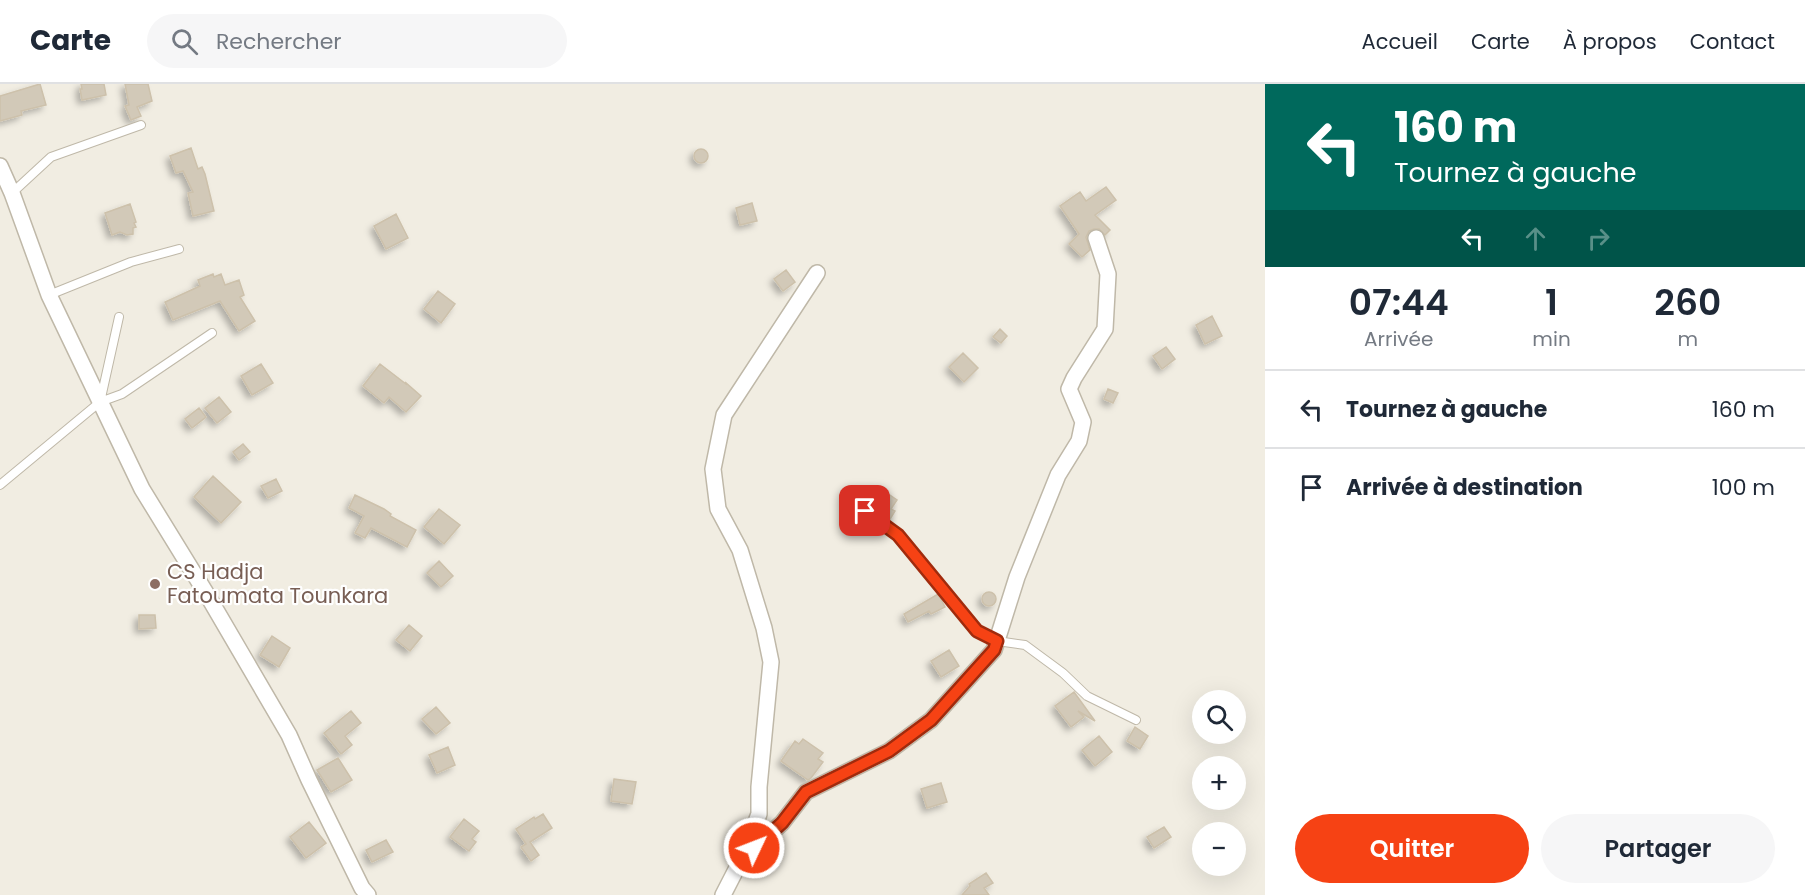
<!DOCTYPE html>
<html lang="fr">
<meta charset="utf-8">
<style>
body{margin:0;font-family:Poppins,sans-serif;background:#f6f6f7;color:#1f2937;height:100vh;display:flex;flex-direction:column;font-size:22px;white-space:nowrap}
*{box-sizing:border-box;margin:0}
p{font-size:20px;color:#747a83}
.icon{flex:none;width:33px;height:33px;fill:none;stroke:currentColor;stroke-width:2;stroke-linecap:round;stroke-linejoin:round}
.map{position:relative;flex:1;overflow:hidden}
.sheet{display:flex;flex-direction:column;background:#fff;width:540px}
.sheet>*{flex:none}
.banner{background:#00695c;color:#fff;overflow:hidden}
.fabs{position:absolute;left:1192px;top:606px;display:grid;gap:12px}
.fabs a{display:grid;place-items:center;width:54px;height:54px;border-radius:50%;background:#fff;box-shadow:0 6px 24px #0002;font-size:30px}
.pin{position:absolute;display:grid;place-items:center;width:51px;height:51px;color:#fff;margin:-26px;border-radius:12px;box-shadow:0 3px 9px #0006}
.me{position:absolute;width:66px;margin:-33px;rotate:47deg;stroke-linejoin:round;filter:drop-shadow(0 0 4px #0008)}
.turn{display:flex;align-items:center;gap:21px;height:126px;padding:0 30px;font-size:27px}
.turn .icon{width:78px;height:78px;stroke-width:2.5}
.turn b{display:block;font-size:42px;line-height:51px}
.lanes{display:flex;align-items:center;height:57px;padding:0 30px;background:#0003;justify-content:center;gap:30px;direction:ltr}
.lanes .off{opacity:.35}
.eta{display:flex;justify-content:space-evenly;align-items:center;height:102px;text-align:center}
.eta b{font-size:36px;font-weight:600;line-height:42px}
.button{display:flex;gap:12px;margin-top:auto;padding:12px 30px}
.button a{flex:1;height:69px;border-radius:36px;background:#f64214;color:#fff;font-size:24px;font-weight:600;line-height:69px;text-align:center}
.button a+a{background:#f6f6f7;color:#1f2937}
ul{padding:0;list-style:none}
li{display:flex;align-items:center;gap:18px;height:78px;padding:0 30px;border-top:2px solid #e0e1e3}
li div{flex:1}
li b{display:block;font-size:22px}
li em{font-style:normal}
header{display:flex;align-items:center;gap:36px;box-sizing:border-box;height:84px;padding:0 30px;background:#fff;border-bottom:2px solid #e0e1e3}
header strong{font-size:28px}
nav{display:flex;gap:33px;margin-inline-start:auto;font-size:21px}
.search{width:420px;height:54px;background:#f6f6f7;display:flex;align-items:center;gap:15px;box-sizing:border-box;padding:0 21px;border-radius:33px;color:#747a83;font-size:22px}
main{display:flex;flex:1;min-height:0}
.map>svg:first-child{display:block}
.building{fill:#d2c9b8;stroke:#cdc1ab;stroke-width:1.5;filter:url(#shadow)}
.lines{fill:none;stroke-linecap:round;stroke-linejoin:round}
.lane-casing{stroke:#bfb8a8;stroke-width:10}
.street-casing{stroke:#bfb8a8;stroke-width:18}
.lane{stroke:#fff;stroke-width:8}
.street{stroke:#fff;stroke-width:15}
.route-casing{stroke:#a02b0d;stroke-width:15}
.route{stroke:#f64214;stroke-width:10}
.education-dot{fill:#8d6e63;stroke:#fff;stroke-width:2}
.labels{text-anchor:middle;stroke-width:4.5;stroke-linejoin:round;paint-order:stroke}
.education-label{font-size:21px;fill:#785e54;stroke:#fff;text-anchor:start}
</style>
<header>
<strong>Carte</strong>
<div class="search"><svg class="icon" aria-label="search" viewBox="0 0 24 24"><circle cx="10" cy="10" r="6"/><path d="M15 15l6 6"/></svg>Rechercher</div>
<nav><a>Accueil</a><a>Carte</a><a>À propos</a><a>Contact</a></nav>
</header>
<main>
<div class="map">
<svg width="1265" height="811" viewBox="0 0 1265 811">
<defs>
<filter id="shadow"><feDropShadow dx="-4" dy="4" stdDeviation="3" flood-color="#0004"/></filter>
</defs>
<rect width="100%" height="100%" fill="#f1ede2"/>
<!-- building -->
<path class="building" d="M40 0 46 21 21 27 22 31 0 37V12Z
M81 0H104L106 11 82 16 80 5H82Z
M125 0H148L152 17 137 23 141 32 131 36 125 22 129 21Z
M191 64 198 85 202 83 205 90 214 127 193 132 188 109 193 108 183 87 176 89 170 72Z
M694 72a7 7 0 1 1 14 0a7 7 0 1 1-14 0Z
M1106 103 1116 116 1095 131 1110 146 1105 151 1099 145H1094L1089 147 1086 153 1090 166 1082 173 1069 160 1079 150 1060 122 1080 108 1086 117Z
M752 119 757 137 740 141 736 124Z
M130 120 136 138 134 139 136 143 133 144V150L127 151 120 148 112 151 105 129Z
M396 130 408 154 386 165 374 142Z
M786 186 795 198 783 207 774 195Z
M213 190 214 193 221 190 225 201 239 196 244 211 240 213 255 237 239 247 220 217 173 236 165 218 200 202 198 196Z
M438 207 455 220 441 239 424 225Z
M1212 232 1222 252 1205 260 1196 241Z
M1000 245 1007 252 1001 259 993 253Z
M1166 263 1175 275 1162 285 1153 272Z
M963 269 978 284 964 298 949 283Z
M261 280 273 299 252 311 241 292Z
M380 280 406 300V299L421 312 406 328 389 313 384 319 363 302Z
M1108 305 1118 309 1113 319 1104 315Z
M219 313 231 328 217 339 205 324Z
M199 324 206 333 192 344 185 335Z
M243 360 250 368 239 376 233 368Z
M213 392 241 418 221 439 194 413Z
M276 395 282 407 268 414 261 402Z
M884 407 897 416 891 425 895 427 889 437 873 425Z
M355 411 384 425 391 430 390 432 416 446 407 463 371 444 365 454 355 449 364 432 349 424Z
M439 425 460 441 444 460 424 443Z
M439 477 453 492 441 503 427 489Z
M982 515a7 7 0 1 1 14 0a7 7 0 1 1-14 0Z
M938 510 945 523 931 530 929 527 908 538 904 530Z
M139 531H155L156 544 139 545Z
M409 541 422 552 410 567 396 556Z
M272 552 290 564 279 583 260 571Z
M949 566 959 582 941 593 931 577Z
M1074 608 1095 637 1078 627 1084 633 1071 643 1055 622Z
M436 623 450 639 436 650 422 635Z
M351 627 361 639 345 652 352 661 341 670 324 649Z
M1135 643 1148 652 1140 665 1127 657Z
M1099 652 1112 668 1095 682 1082 666Z
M803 655 823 669 818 675 823 678 811 694 808 696 781 677 795 657 799 660Z
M448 663 455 681 437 689 429 671Z
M338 674 352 696 331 708 317 686Z
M614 695 636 698 632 720 611 717Z
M941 699 947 718 927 724 921 705Z
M543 730 552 744 530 758 539 771 531 777 521 763 526 760 516 745 534 733 535 735Z
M464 735 479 747 472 755 476 758 469 767 450 753Z
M309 738 326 759 306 774 290 753Z
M1164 743 1171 753 1154 764 1147 753Z
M386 756 393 768 372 778 366 766Z
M986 789 993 799 984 804 989 811H962L970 802 969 800Z"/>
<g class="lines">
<defs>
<path id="lane" d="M12 109 51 73 141 41
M49 211 131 178 179 165
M101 314 119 233
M0 401 100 318 122 310 212 249
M865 427 898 451 977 547 997 557 1025 561 1063 589 1087 612 1136 636"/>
<path id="street" d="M0 82 12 109 49 211 142 405 209 514 289 651 309 696 362 804 368 811
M741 776 782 739 806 708 889 667 931 636 994 566 1017 493 1058 391 1079 357 1083 338 1069 305 1074 294 1105 245 1108 190 1096 154
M723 811 741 776 759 730V703L771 578 764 544 740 466 718 425 713 385 724 331 817 189"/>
</defs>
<!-- lane casing -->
<use href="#lane" class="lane-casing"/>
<!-- street casing -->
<use href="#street" class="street-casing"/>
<!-- lane -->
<use href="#lane" class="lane"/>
<!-- street -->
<use href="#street" class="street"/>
</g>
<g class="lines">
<defs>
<path id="route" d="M754 764 782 739 806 708 889 667 931 636 994 566 997 557 977 547 898 451 865 427"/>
</defs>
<!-- route casing -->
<use href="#route" class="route-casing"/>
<!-- route -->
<use href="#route" class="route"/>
</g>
<!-- markers -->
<circle class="education-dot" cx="155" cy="500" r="6"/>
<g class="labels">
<!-- education labels -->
<g class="education-label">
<text x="167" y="495">CS Hadja<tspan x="167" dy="24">Fatoumata Tounkara</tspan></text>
</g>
</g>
</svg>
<div class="fabs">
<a><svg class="icon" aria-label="search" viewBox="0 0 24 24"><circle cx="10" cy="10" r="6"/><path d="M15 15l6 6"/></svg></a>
<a>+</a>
<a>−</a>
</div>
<div class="pin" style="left:865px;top:427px;background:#d93025"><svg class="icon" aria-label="arrive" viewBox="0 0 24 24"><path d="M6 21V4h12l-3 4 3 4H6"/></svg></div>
<svg class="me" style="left:754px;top:764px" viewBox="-20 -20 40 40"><circle r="17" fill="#f64214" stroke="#fff" stroke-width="3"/><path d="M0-11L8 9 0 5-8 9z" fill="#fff"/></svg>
</div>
<section class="sheet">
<div class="banner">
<div class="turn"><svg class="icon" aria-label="left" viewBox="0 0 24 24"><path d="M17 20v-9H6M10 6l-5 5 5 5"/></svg><div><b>160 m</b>Tournez à gauche</div></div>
<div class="lanes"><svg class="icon" aria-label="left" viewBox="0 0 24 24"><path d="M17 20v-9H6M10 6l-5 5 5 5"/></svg><svg class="icon off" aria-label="ahead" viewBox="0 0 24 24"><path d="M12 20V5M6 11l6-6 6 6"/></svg><svg class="icon off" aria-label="right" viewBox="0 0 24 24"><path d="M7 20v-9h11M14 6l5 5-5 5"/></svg></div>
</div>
<div class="eta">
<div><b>07:44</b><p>Arrivée</p></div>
<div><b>1</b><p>min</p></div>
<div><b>260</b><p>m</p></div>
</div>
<ul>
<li><svg class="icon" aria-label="left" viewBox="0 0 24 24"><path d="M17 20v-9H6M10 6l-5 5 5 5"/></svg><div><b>Tournez à gauche</b></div><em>160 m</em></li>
<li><svg class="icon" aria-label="arrive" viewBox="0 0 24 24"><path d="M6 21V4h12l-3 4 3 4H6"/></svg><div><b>Arrivée à destination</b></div><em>100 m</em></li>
</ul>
<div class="button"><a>Quitter</a><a>Partager</a></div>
</section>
</main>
